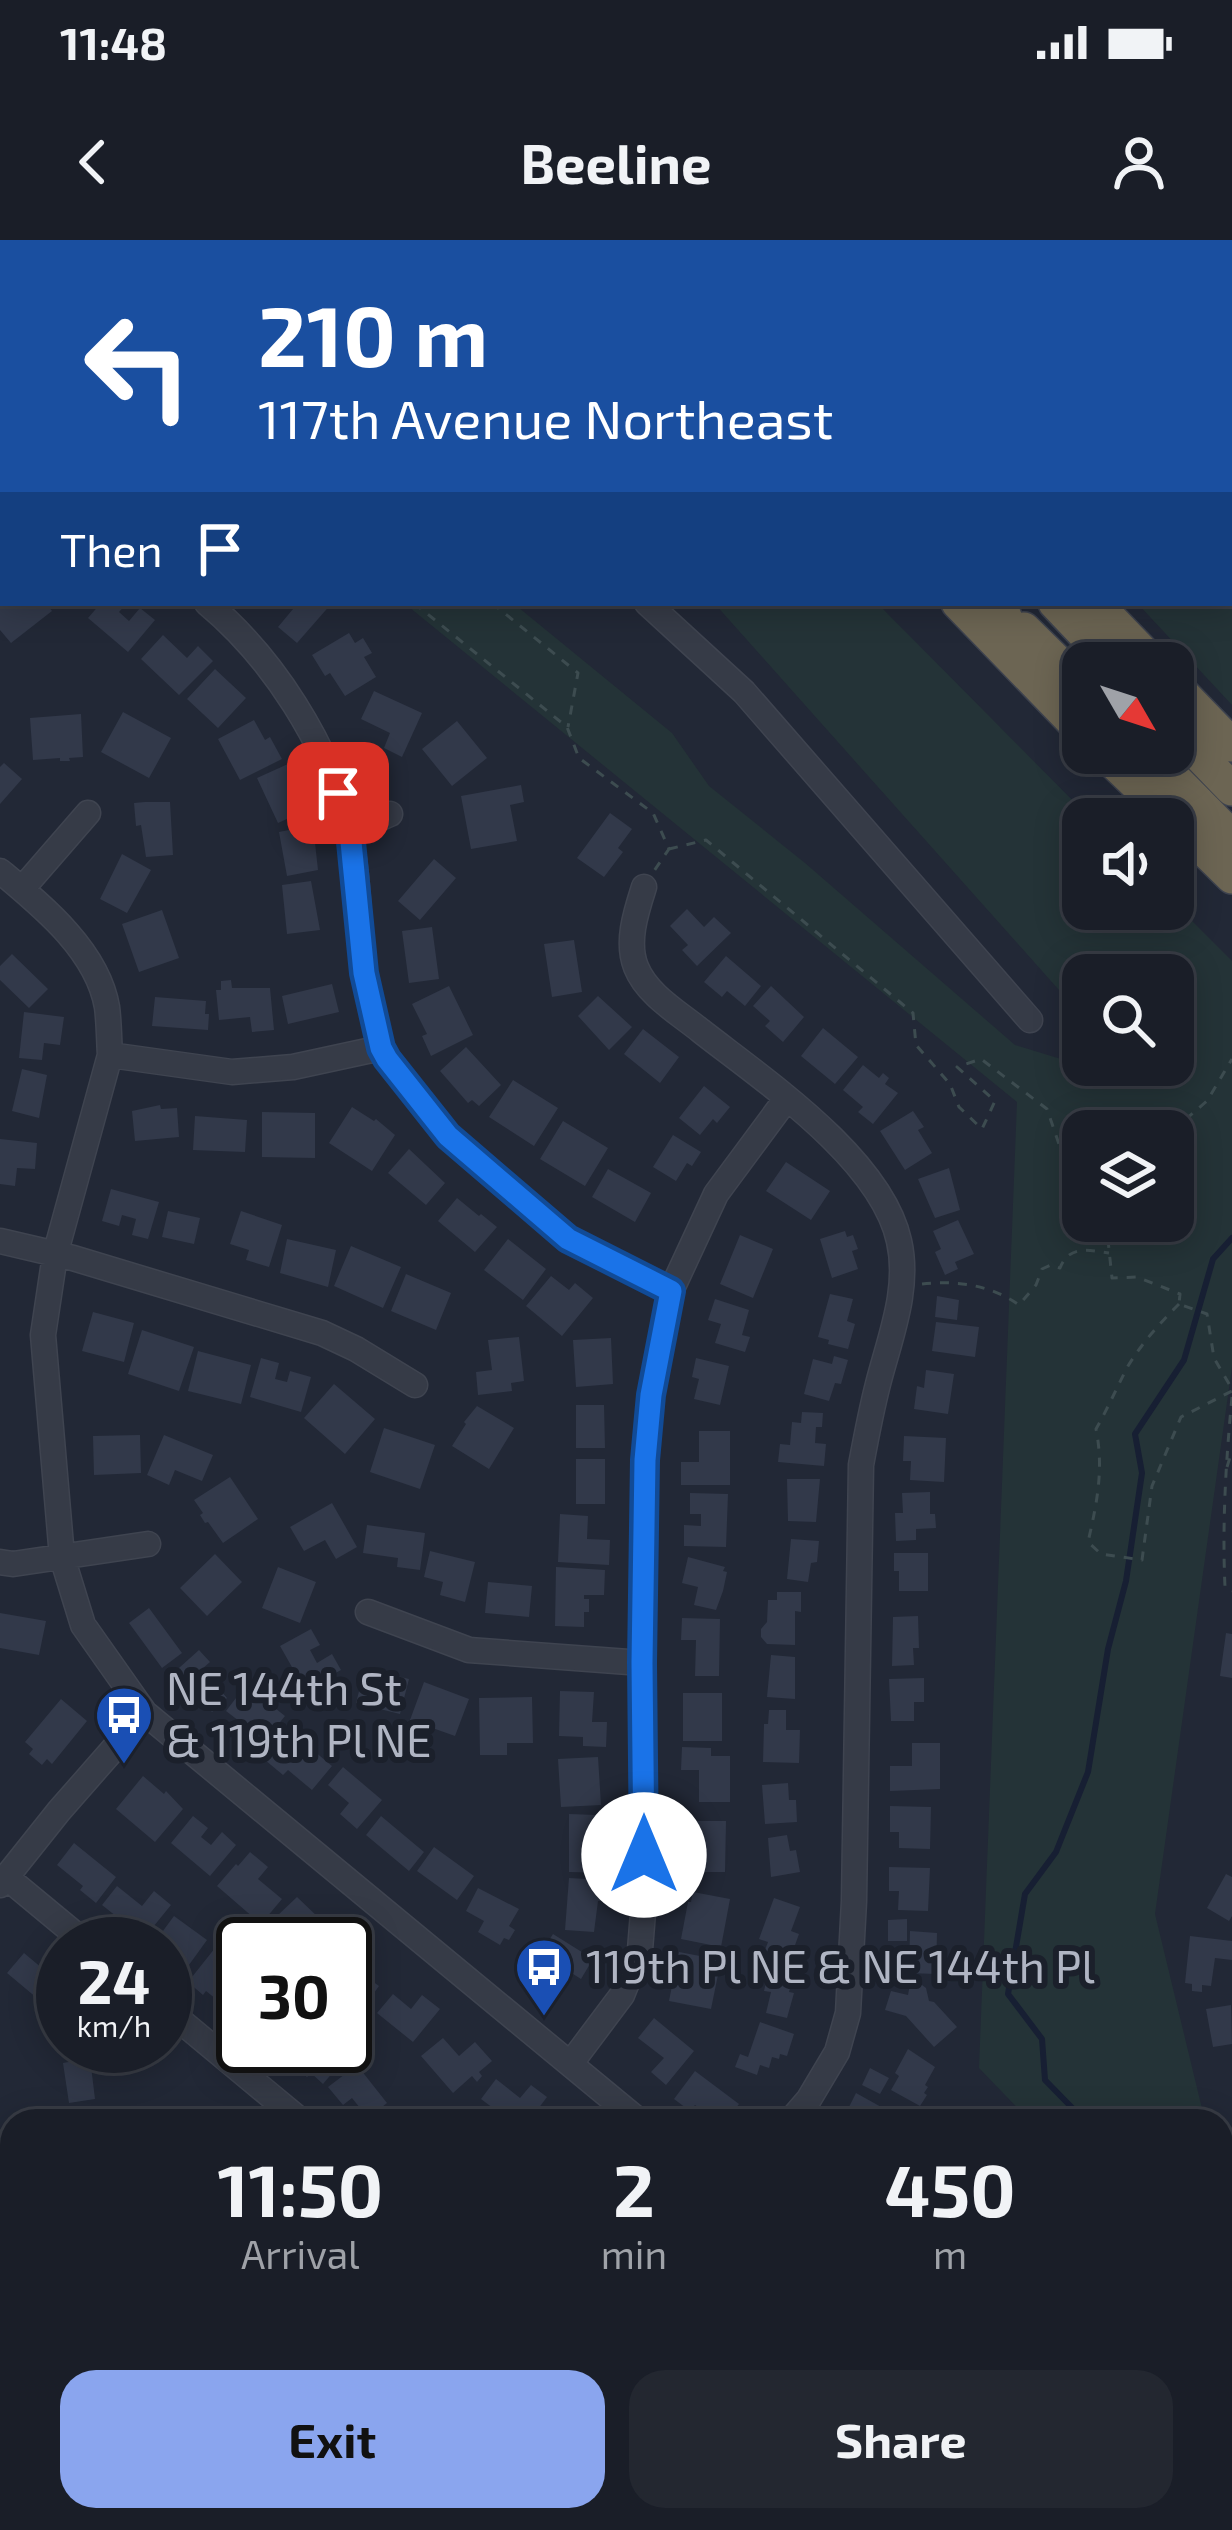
<!DOCTYPE html>
<style>
body{margin:0;font-family:"Exo 2",sans-serif;background:#232730;color:#f1f3f6;height:100vh;display:flex;flex-direction:column;font-size:45px;white-space:nowrap}
*{box-sizing:border-box;margin:0}
p{font-size:39px;color:#9fa2a8}
.icon{flex:none;width:66px;height:66px;fill:none;stroke:currentColor;stroke-width:2;stroke-linecap:round;stroke-linejoin:round}
.map{position:relative;flex:1;overflow:hidden}
.panel{position:absolute;left:0px;top:1869px;width:1233px;height:423px;display:flex;flex-direction:column;background:#1a1e28;border-radius:36px 36px 0 0;box-shadow:0 6px 30px #0003,0 0 0 3px #383c45}
.panel>*{flex:none}
.hud{position:absolute;left:0px;top:0px;width:1233px;height:366px;box-shadow:0 6px 30px #0003,0 0 0 3px #383c45;background:#1a4fa0;color:#fff;overflow:hidden}
.needle{width:78px;rotate:129deg}
.buttons{position:absolute;left:1062px;top:402px;display:grid;gap:24px}
.buttons a{display:grid;place-items:center;width:132px;height:132px;border-radius:24px;background:#1a1e28;box-shadow:0 6px 30px #0003,0 0 0 3px #383c45;font-size:60px}
.speed{position:absolute;left:36px;top:1677px;display:flex;gap:24px;font-size:60px;font-weight:700;text-align:center}
.speed>*{display:grid;place-content:center;width:156px;height:156px;border-radius:50%;background:#1a1e28;box-shadow:0 6px 30px #0003,0 0 0 3px #383c45;line-height:1}
.speed small{font-size:30px;font-weight:400}
.speed .limit{border:6px solid #111;border-radius:18px;background:#fff;color:#111}
.pin{position:absolute;display:grid;place-items:center;width:102px;height:102px;color:#fff;margin:-51px;border-radius:24px;box-shadow:0 6px 18px #0006}
.me{position:absolute;width:132px;margin:-66px;rotate:0deg;stroke-linejoin:round;filter:drop-shadow(0 0 9px #0008)}
.turn{display:flex;align-items:center;gap:42px;height:252px;padding:0 60px;font-size:54px}
.turn .icon{width:156px;height:156px;stroke-width:2.5}
.turn b{display:block;font-size:84px;line-height:102px}
.then{display:flex;align-items:center;height:114px;padding:0 60px;background:#0003;gap:24px;font-size:45px}
.eta{display:flex;justify-content:space-evenly;align-items:center;height:204px;text-align:center}
.eta b{font-size:72px;font-weight:700;line-height:84px}
.cta{display:flex;gap:24px;margin-top:auto;padding:24px 60px}
.cta a{flex:1;height:138px;border-radius:36px;background:#8aa5ee;color:#111;font-size:48px;font-weight:700;line-height:138px;text-align:center}
.cta a+a{background:#232730;color:#f1f3f6}
.status{display:flex;justify-content:space-between;align-items:center;height:84px;padding:0 60px;background:#1a1e28;direction:ltr}
.status svg{height:33px;fill:currentColor}
header{display:flex;justify-content:space-between;align-items:center;height:156px;padding:0 60px;background:#1a1e28;font-size:54px;font-weight:700}
.map>svg:first-child{display:block}
.green{fill:#243337;fill-rule:evenodd}
.lines{fill:none;stroke-linecap:round;stroke-linejoin:round}
.stream{stroke:#171f33;stroke-width:6}
.building{fill:#32394a}
.minor-casing{stroke:#3f4450;stroke-width:27}
.highway-casing{stroke:#3d424e;stroke-width:36}
.path{stroke:#3d4c50;stroke-width:3;stroke-dasharray:9 9;stroke-linecap:butt}
.minor{stroke:#363b47;stroke-width:24}
.highway{stroke:#6c6553;stroke-width:33}
.route-casing{stroke:#114b97;stroke-width:30}
.route{stroke:#1a73e8;stroke-width:21}
.labels{text-anchor:middle;stroke-width:12;stroke-linejoin:round;paint-order:stroke}
.poi-label{font-size:45px;fill:#b0b5c3;stroke:#1b202b;text-anchor:start}
</style>
<div class="status"><b>11:48</b><svg viewBox="0 0 49 12"><path d="M0 12V9h3v3zM5 12V6h3v6zM10 12V3h3v9zM15 12V0h3v12zM26 1h20v11H26zM47 4h2v5h-2z"/></svg></div>
<header><svg class="icon" aria-label="back" viewBox="0 0 24 24"><path d="M15 5l-7 7 7 7"/></svg>Beeline<svg class="icon" aria-label="person" viewBox="0 0 24 24"><circle cx="12" cy="8" r="4"/><path d="M4 21q1-7 8-7t8 7"/></svg></header>
<div class="map">
<svg width="1232" height="2290" viewBox="0 0 1232 2290">
<rect width="100%" height="100%" fill="#222836"/>
<!-- green -->
<path class="green" d="M1232 234V465L1137 363H1230Z
M404 363H513L672 493 709 546 805 623 1015 805 1061 819 1083 797V825H1173V735H1083V777L714 363H877L1091 579H1083V669H1173V662L1232 721V1127L1155 1674 1205 1881H1030L979 1828 1017 862ZM1173 891V981H1083V891Z
M195 2280H696L693 2290H187Z"/>
<g class="lines">
<!-- stream -->
<path class="stream" d="M1085 1881 1045 1840 1042 1799 1008 1754 1025 1654 1056 1612 1088 1532 1108 1409 1126 1341 1142 1233 1135 1194 1184 1120 1213 1019 1232 998"/>
</g>
<!-- building -->
<path class="building" d="M5 363H46L52 371 11 403 0 390V367Z
M101 363H127L119 372 129 381 140 368 155 380 128 412 88 378Z
M286 363H332L297 403 278 387 293 369Z
M349 393 355 403 363 398 372 413 364 417 376 437 345 456 330 433 325 436 312 415Z
M163 395 187 418 198 406 213 421 179 455 141 419Z
M215 429 246 458 218 488 187 459Z
M374 451 422 473 402 517 384 508 390 493 361 479Z
M123 472 171 498 149 538 101 512Z
M81 474 83 517 69 518 70 521H60V518L33 520 30 478Z
M254 480 265 500 270 497 282 519 240 540 218 499Z
M457 481 487 518 452 546 422 509Z
M4 523 22 539 0 564V527Z
M288 524 309 569 278 583 257 538Z
M521 545 524 562 510 565 517 601 471 609 461 556Z
M145 562H170L173 615 146 617 141 585 136 586 134 563Z
M610 573 632 589 618 608 623 612 604 637 577 618Z
M309 586 312 603H315L318 630 287 636 279 592Z
M122 614 151 630 127 673 100 659Z
M434 619 456 638 420 680 398 661Z
M311 641 320 690 287 694 282 645Z
M687 669 704 687 714 677 731 693 697 726 682 710 688 705 670 686Z
M162 670 179 718 139 732 122 684Z
M432 687 439 739 409 743 402 691Z
M574 700 582 752 552 757 544 704Z
M12 714 48 749 29 768 0 740V726Z
M726 716 761 746 745 766 727 751 722 757 704 742Z
M231 740 232 748H270L274 790 252 792 250 777 219 780 216 750H221V741Z
M332 744 339 772 288 784 282 756Z
M449 746 473 795 431 816 422 796 427 794 412 764Z
M771 746 804 777 783 802 765 786 770 781 753 766Z
M598 756 632 787 609 810 578 776Z
M155 757 206 761 205 774H209L208 790 152 786Z
M24 772 64 777 60 805 44 803 42 820 19 818Z
M823 788 858 817 835 844 801 816Z
M643 789 679 817 660 843 624 814Z
M466 807 501 845 479 866 472 860 468 863 440 831Z
M863 825 879 838 883 833 889 838 885 844 898 853 873 884 858 872 863 867 843 850Z
M22 829 47 835 39 878 12 871Z
M513 840 558 868 534 906 489 877Z
M704 846 730 867 717 883 713 879 700 895 679 878Z
M160 865 161 869 177 868 179 897 135 901 132 871Z
M352 867 374 881 376 879 395 895 372 931 329 903Z
M913 871 924 887 918 890 932 913 905 930 880 891Z
M262 872 315 873V918L262 917Z
M195 876 247 880 245 912 193 910Z
M563 881 608 908 585 946 540 919Z
M673 895 701 912 692 926 687 923 676 941 653 927Z
M0 899 37 903 35 929 17 928 15 946 0 944Z
M409 909 445 943 426 965 388 933Z
M786 922 830 951 811 980 766 951Z
M949 928 960 970 935 978 918 939Z
M608 929 651 953 635 982 592 957Z
M111 949 159 962 148 999 132 995 136 979 122 975 119 986 102 981Z
M457 958 479 976 481 974 497 987 475 1012 438 981Z
M168 971 200 978 194 1004 162 997Z
M241 971 282 985 269 1027 246 1020 249 1010 230 1004Z
M958 980 974 1014 955 1022 958 1029 945 1035 935 1012 941 1009 933 991Z
M845 991 847 997 853 995 858 1009 852 1011 858 1029 832 1038 820 999Z
M740 995 773 1009 753 1058 720 1044Z
M287 999 336 1010 328 1047 280 1033Z
M508 999 546 1029 523 1060 484 1030Z
M351 1006 401 1027 383 1068 334 1046Z
M406 1034 451 1053 436 1090 391 1071Z
M551 1036 569 1050 575 1043 593 1058 562 1096 526 1066Z
M830 1054 853 1059 847 1081 855 1084 848 1109 828 1104 829 1100 818 1097Z
M937 1056 959 1060 957 1080 935 1077Z
M715 1059 749 1070 742 1095 750 1097 745 1112 715 1103 721 1084 708 1080Z
M93 1072 134 1083 124 1122 82 1111Z
M936 1082 979 1087 975 1117 932 1111Z
M142 1090 194 1107 179 1151 128 1134Z
M519 1097 524 1141 511 1143 512 1151 478 1155 476 1132 492 1130 488 1100Z
M611 1098 613 1144 576 1147 573 1100Z
M198 1111 251 1125 241 1164 188 1151Z
M834 1116 848 1120 841 1144 835 1143 829 1161 804 1154 813 1119 832 1124Z
M261 1118 279 1123 275 1139 287 1142 290 1131 311 1137 301 1172 250 1157Z
M696 1118 729 1126 720 1165 694 1159 699 1139 692 1137Z
M926 1130 954 1134 948 1174 914 1169 917 1146 924 1148Z
M334 1144 375 1179 345 1214 304 1178Z
M576 1165H604L605 1208H576Z
M477 1166 514 1188 489 1229 452 1206 466 1184 464 1182Z
M802 1172 823 1173 822 1187H816L815 1203 826 1204 824 1226 778 1222 780 1204 790 1205 792 1182 801 1183Z
M384 1188 435 1205 420 1249 370 1232Z
M699 1191H730V1245H681V1222H699Z
M140 1195 141 1233 94 1235 93 1196Z
M164 1195 213 1215 202 1241 175 1230 169 1245 147 1235Z
M904 1196 946 1198 944 1242 910 1240 911 1221H903Z
M576 1219H605V1264H576Z
M230 1237 258 1279 223 1303 208 1282 205 1283 200 1275 203 1273 194 1260Z
M787 1239H820L816 1282 788 1281Z
M930 1252V1274H935L936 1288 916 1289V1300L896 1301 895 1273H903L902 1253Z
M690 1253 728 1254 726 1307 684 1306V1285L701 1286V1274H690Z
M332 1263 357 1307 336 1319 325 1300 304 1311 290 1287Z
M560 1274 588 1276 587 1299 610 1300 609 1325 558 1322Z
M367 1285 425 1293 420 1330 397 1327 398 1318 363 1313Z
M791 1299 819 1301 817 1322 811 1323 808 1342 787 1339Z
M430 1311 475 1322 465 1362 440 1355 443 1342 424 1337Z
M894 1313H928V1351H899V1331H894Z
M215 1314 242 1342 207 1376 180 1348Z
M688 1317 725 1327 723 1331 727 1332 723 1351 716 1370 694 1365 698 1347 682 1343Z
M278 1327 316 1342 300 1383 262 1368Z
M556 1327 605 1330 604 1355H584V1359H589V1372H584V1387L555 1386Z
M488 1342 532 1346 529 1377 485 1373Z
M777 1352H801V1372L795 1371V1405L767 1404 761 1397V1389L767 1382 768 1360H777Z
M149 1368 182 1413 162 1428 129 1383Z
M0 1373 46 1381 39 1415 0 1408Z
M918 1376 919 1408H913L914 1425 892 1426 893 1377Z
M682 1378 720 1379 719 1436H695L696 1400H681Z
M311 1389 320 1405 310 1410 317 1423 332 1414 341 1430 305 1450 280 1406Z
M1226 1393 1232 1394V1438L1220 1436Z
M199 1410 210 1422 202 1429 227 1458 212 1472 192 1450 187 1454 170 1436Z
M771 1415 795 1417V1459L767 1457Z
M365 1428 409 1439 400 1474 356 1463Z
M924 1438V1462H914V1481H891L889 1439Z
M424 1442 469 1459 455 1496 410 1480Z
M246 1445 285 1476 256 1512 239 1499 248 1488 226 1471Z
M560 1451 594 1452 592 1482H607L606 1507 583 1506V1497L559 1496Z
M683 1453H722V1501H683Z
M532 1457 533 1503H507V1515H480L479 1458Z
M61 1459 87 1481 52 1524 47 1519 42 1525 29 1514 33 1509 25 1502Z
M769 1470H786V1490H800L799 1523 763 1522 764 1484H768Z
M290 1491 332 1526 312 1550 288 1530 283 1535 265 1520Z
M912 1503H940V1549L890 1551V1526H912Z
M682 1507 711 1508V1516H730V1562H699V1530H681Z
M598 1517 601 1565 561 1567 558 1519Z
M343 1527 382 1560 357 1589 340 1574 349 1563 328 1545Z
M143 1536 164 1554 166 1551 183 1569 155 1602 116 1569Z
M788 1543 789 1560H796L797 1582 765 1584 762 1545Z
M890 1566 931 1567 930 1609 899 1608V1592H890Z
M569 1574 596 1575V1611H609V1633L569 1632Z
M193 1576 208 1588 201 1597 211 1605 222 1592 236 1605 210 1636 171 1603Z
M381 1576 424 1612 409 1631 366 1595Z
M684 1581H726L725 1632H690V1613H701V1600H684Z
M787 1595 790 1611 796 1610 800 1632 771 1637 768 1598Z
M74 1603 116 1637 96 1663 80 1650 83 1646 57 1625Z
M434 1607 474 1636 457 1660 417 1631Z
M250 1612 268 1627 258 1639 282 1659 261 1684 217 1646 236 1624 238 1626Z
M889 1627 930 1628 928 1671 898 1670 899 1651H889Z
M1226 1634 1232 1637V1676L1229 1681 1207 1668Z
M569 1638 604 1640 602 1661H598L594 1692 565 1690Z
M117 1646 142 1666 154 1651 171 1665 140 1703 123 1689 126 1684 102 1665Z
M478 1648 519 1669 509 1686 515 1690 509 1700 504 1698 500 1705 478 1692 484 1681 466 1671Z
M693 1652 730 1659 721 1707 681 1699 688 1662H691Z
M297 1657 320 1679 324 1675 338 1691 324 1704H303L277 1676Z
M774 1658 800 1667 791 1691 799 1694 790 1719 765 1710 768 1702 759 1699Z
M174 1676 207 1700 181 1736 165 1724 173 1710 157 1699Z
M907 1679V1701H888V1680Z
M910 1691 937 1693 936 1734 909 1733Z
M553 1694 593 1719 581 1739 562 1727 548 1749 527 1735Z
M351 1696 371 1710 358 1731 379 1746 364 1767 345 1754V1705Z
M1190 1696 1232 1701V1720L1215 1718 1211 1746 1202 1745V1752L1192 1751V1744L1185 1743Z
M219 1703 237 1718 232 1724 243 1733V1758L232 1772 206 1751 203 1755 188 1742Z
M679 1712 721 1720 711 1769 669 1761 674 1736 671 1735 673 1725H676Z
M24 1713 61 1744 44 1764 7 1733Z
M768 1734 792 1740 789 1752 794 1753 787 1778 766 1773 771 1752 764 1751Z
M918 1742 926 1748 929 1761 934 1762 957 1787 934 1807 906 1776 885 1770 891 1751 908 1755 910 1744Z
M393 1754 411 1769 422 1755 440 1769 413 1802 377 1773Z
M1231 1765 1232 1804 1213 1807 1206 1769Z
M654 1778 694 1811 666 1845 651 1832 664 1818 638 1798Z
M760 1782 794 1794 787 1816 780 1814 779 1819 772 1817 769 1828 760 1825 757 1835 735 1827 740 1814 748 1817Z
M443 1798 459 1816 475 1802 492 1821 479 1832 482 1836 477 1842 472 1836 453 1853 421 1816Z
M285 1806H315L339 1825 323 1844 311 1833 307 1837 294 1826 297 1822 282 1809Z
M908 1809 935 1827 925 1845 928 1847 924 1853 927 1855 920 1866 891 1850 899 1836 895 1833Z
M90 1818 95 1859 69 1863 63 1823Z
M357 1825 387 1863 368 1878 352 1858 343 1865 328 1847Z
M870 1828 889 1838 880 1854 862 1845Z
M695 1831 739 1864 726 1881H716L695 1865 690 1871 674 1859Z
M496 1839 520 1858 531 1845 547 1857 529 1881H510L481 1859Z
M856 1853 892 1873 888 1881H856L845 1875Z
M94 1866 117 1881H84Z
M9 2116 12 2118V2152L0 2143V2128Z
M1221 2142 1232 2148V2193L1224 2203 1221 2201Z
M8 2218 12 2222V2254L3 2265 0 2263V2228Z
M42 2280H70L62 2290H42L37 2286Z
M757 2280H792L786 2287 790 2290H757L752 2286Z
M867 2280H902L913 2290H878Z
M1023 2280H1046L1049 2283 1044 2290H1015Z
M1174 2280H1219L1231 2290H1187Z"/>
<g class="lines">
<defs>
<path id="minor" d="M206 0 208 3
M1027 0 1030 3
M1222 3 1224 0
M0 190 3 192
M0 266 3 263
M207 363C272 417 329 505 348 588 359 632 358 681 363 726 367 754 375 781 381 808L387 819 448 896 569 999 671 1051
M647 363 744 452 1030 780
M349 592 390 574
M0 631C42 666 97 710 107 767 109 782 109 800 110 815L232 832 293 827 381 808
M644 647C636 672 626 702 636 727 647 755 679 773 701 791 765 841 881 919 899 1001 910 1049 890 1097 878 1144 871 1171 866 1198 861 1225L854 1661 848 1773 837 1812 809 1859 790 1881
M22 649 88 573
M110 815 55 1015 43 1095 62 1317 83 1385 145 1473 639 1881
M0 1001 73 1018 322 1093 356 1109 415 1145
M0 1322 13 1324 148 1304
M368 1372 469 1410 642 1423
M6 1637 87 1704
M0 1645 59 1571 145 1473
M165 1768 301 1881
M571 1823 622 1755 640 1710 644 1660 642 1435 645 1220 651 1155 671 1051 716 954 787 858
M0 2050 12 2060
M1221 2085 1232 2094
M1116 2280 1128 2290
M826 2283 836 2290
M953 2290 962 2280"/>
<path id="highway" d="M607 0 610 3
M646 0 648 3
M719 0 722 3
M762 0 765 3
M958 363 1083 492
M1055 363 1112 423
M1095 363 1153 423
M1001 367 1009 387 1035 413
M1024 389 1083 447
M1173 444 1232 505
M1173 488 1232 549
M1104 513 1173 579
M1149 513 1232 597
M1173 579 1232 637"/>
</defs>
<!-- minor casing -->
<use href="#minor" class="minor-casing"/>
<!-- highway casing -->
<use href="#highway" class="highway-casing"/>
<!-- path -->
<path class="path" d="M82 0 85 3
M0 27 3 29
M414 363 567 487 579 518 653 573 669 609 654 631
M492 363 578 433 568 487
M669 609 706 600 913 773 916 805 950 844 959 867 982 889 995 861 957 827 981 819 1047 869 1063 916 1083 943
M1172 891 1207 861 1232 819
M1106 981 1112 1038 1137 1037 1180 1054 1179 1064 1207 1074 1214 1118 1232 1149
M922 1044C956 1040 991 1045 1019 1065L1036 1045 1042 1029 1051 1025 1060 1028C1069 1005 1088 1010 1109 1013
M1179 1064C1160 1083 1142 1103 1128 1126 1117 1147 1108 1168 1096 1189 1104 1229 1097 1263 1088 1302L1101 1314 1142 1320 1152 1246 1181 1177 1232 1151
M1232 1157C1226 1220 1222 1283 1225 1347L1232 1351
M1227 1227 1232 1211
M416 2290 426 2280"/>
<!-- minor -->
<use href="#minor" class="minor"/>
<!-- highway -->
<use href="#highway" class="highway"/>
</g>
<g class="lines">
<defs>
<path id="route" d="M338 553 350 592 364 733 381 808 387 819 448 896 568 999 671 1051 651 1155 645 1220 642 1423 644 1615"/>
</defs>
<!-- route casing -->
<use href="#route" class="route-casing"/>
<!-- route -->
<use href="#route" class="route"/>
</g>
<!-- icons -->
<defs>
<symbol id="bus-pin" viewBox="-11 -11 22 30"><path d="M0 17L-7.5 6A9.5 9.5 0 1 1 7.5 6Z" fill="#1a4fb4" stroke="#1b202b"/><path d="M-5-6H5V4H4V6H2V4H-2V6H-4V4H-5ZM-3.5-4V0h7V-4ZM-3.5 1.2v1.5H-2V1.2ZM2 1.2v1.5H3.5V1.2Z" fill="#fff"/></symbol>
</defs>
<g fill-rule="evenodd">
<use href="#bus-pin" x="91" y="1442" width="66" height="90"/>
<use href="#bus-pin" x="511" y="1694" width="66" height="90"/>
</g>
<g class="labels">
<!-- poi labels -->
<g class="poi-label">
<text x="166" y="1465">NE 144th St<tspan x="166" dy="52">&amp; 119th Pl NE</tspan></text>
<text x="586" y="1743">119th Pl NE &amp; NE 144th Pl</text>
</g>
</g>
</svg>
<div class="buttons">
<a><svg class="needle" viewBox="-14 -14 28 28"><path d="M0-13l5 13h-10z" fill="#e53935"/><path d="M0 13l5-13h-10z" fill="#9fa2a8"/></svg></a>
<a><svg class="icon" aria-label="sound" viewBox="0 0 24 24"><path d="M4 9h4l5-4v14l-5-4H4zM17 9q2 3 0 6"/></svg></a>
<a><svg class="icon" aria-label="search" viewBox="0 0 24 24"><circle cx="10" cy="10" r="6"/><path d="M15 15l6 6"/></svg></a>
<a><svg class="icon" aria-label="layers" viewBox="0 0 24 24"><path d="M12 4l9 5-9 5-9-5zM3 14l9 5 9-5"/></svg></a>
</div>
<div class="speed"><div>24<small>km/h</small></div><div class="limit">30</div></div>
<div class="pin" style="left:338px;top:553px;background:#d93025"><svg class="icon" aria-label="arrive" viewBox="0 0 24 24"><path d="M6 21V4h12l-3 4 3 4H6"/></svg></div>
<svg class="me" style="left:644px;top:1615px" viewBox="-20 -20 40 40"><circle r="19" fill="#fff"/><path d="M0-13L10 11 0 6-10 11z" fill="#1a73e8"/></svg>
<div class="hud">
<div class="turn"><svg class="icon" aria-label="left" viewBox="0 0 24 24"><path d="M17 20v-9H6M10 6l-5 5 5 5"/></svg><div><b>210 m</b>117th Avenue Northeast</div></div>
<div class="then">Then<svg class="icon" aria-label="arrive" viewBox="0 0 24 24"><path d="M6 21V4h12l-3 4 3 4H6"/></svg></div>
</div>
<section class="panel">
<div class="eta">
<div><b>11:50</b><p>Arrival</p></div>
<div><b>2</b><p>min</p></div>
<div><b>450</b><p>m</p></div>
</div>
<div class="cta"><a>Exit</a><a>Share</a></div>
</section>
</div>
